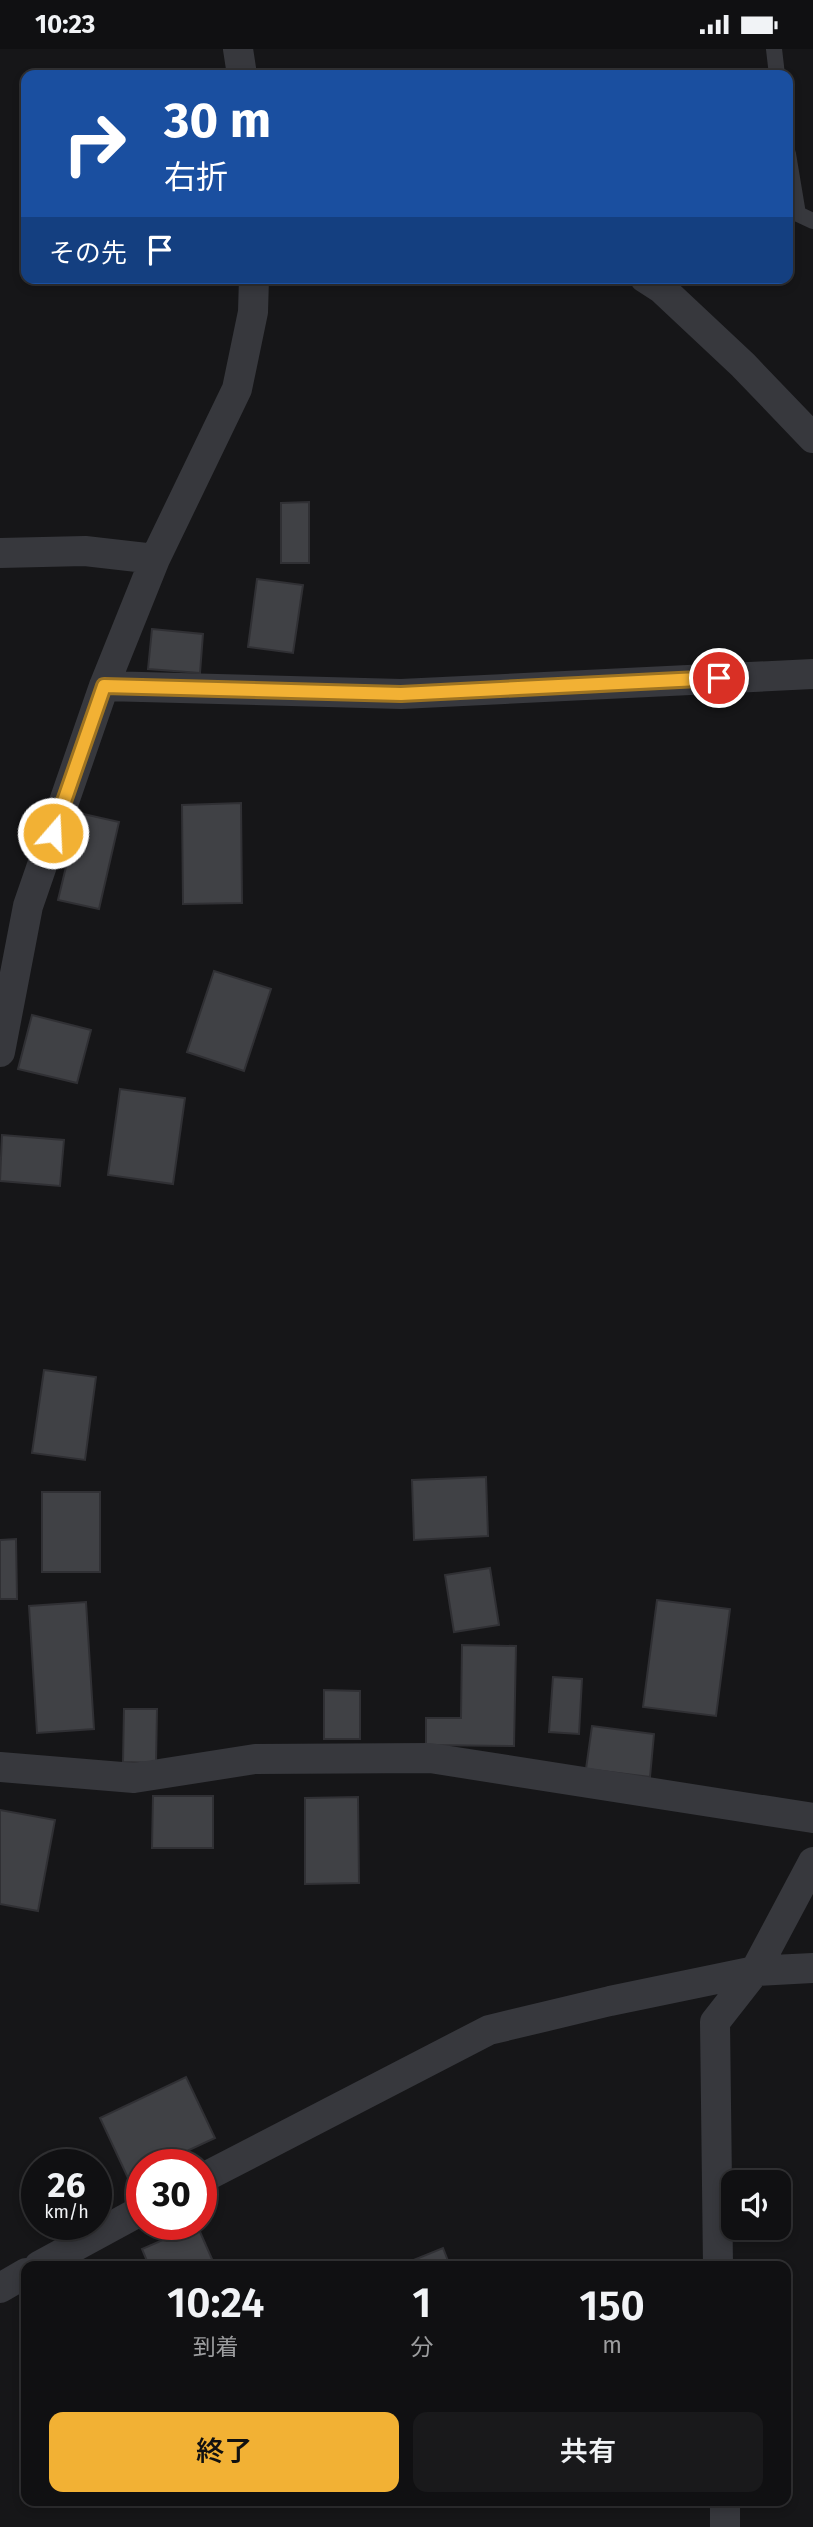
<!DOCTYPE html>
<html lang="ja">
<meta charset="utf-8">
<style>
body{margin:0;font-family:"Fira Sans","Noto Sans JP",sans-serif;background:#19191b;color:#f1f3f6;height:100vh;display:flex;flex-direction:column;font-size:26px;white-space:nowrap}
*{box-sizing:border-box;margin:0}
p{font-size:23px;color:#9c9d9f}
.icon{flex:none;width:38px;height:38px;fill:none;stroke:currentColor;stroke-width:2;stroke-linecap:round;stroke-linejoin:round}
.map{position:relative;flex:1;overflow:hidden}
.sheet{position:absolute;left:21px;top:2212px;width:770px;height:245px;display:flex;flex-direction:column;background:#101012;border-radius:14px;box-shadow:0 4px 10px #0003,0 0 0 2px #303032}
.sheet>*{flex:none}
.banner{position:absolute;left:21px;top:21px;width:772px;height:214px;border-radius:14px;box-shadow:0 4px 10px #0003,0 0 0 2px #303032;background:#1a4fa0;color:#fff;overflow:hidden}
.fabs{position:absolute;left:721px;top:2121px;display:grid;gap:14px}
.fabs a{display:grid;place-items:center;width:70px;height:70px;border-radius:14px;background:#101012;box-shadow:0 4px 10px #0003,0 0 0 2px #303032;font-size:35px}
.speed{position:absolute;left:21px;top:2100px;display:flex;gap:14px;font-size:35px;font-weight:700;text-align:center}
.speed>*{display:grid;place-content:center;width:91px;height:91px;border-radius:50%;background:#101012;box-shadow:0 4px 10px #0003,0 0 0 2px #303032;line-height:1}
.speed small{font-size:18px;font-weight:400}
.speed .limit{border:10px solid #d22;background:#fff;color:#111}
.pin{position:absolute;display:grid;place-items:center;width:60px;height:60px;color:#fff;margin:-30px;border:4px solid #fff;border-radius:50%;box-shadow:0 2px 7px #0007}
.me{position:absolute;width:77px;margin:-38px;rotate:19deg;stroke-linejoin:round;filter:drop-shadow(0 0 5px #0008)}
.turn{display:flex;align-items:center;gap:24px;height:147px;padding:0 28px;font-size:32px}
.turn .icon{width:91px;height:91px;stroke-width:2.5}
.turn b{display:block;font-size:49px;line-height:60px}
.then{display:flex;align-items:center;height:66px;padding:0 28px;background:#0003;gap:14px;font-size:26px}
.eta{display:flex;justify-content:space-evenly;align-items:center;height:119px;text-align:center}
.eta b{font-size:42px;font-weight:600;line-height:49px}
.primary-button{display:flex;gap:14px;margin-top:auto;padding:14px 28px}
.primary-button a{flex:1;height:80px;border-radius:14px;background:#f2b134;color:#111;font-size:28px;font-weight:600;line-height:80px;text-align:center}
.primary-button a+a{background:#19191b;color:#f1f3f6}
.status{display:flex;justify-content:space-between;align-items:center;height:49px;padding:0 35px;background:#101012;direction:ltr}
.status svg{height:19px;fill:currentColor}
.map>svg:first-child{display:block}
.building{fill:#404145;stroke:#303034;stroke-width:2}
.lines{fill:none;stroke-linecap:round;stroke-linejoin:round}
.lane{stroke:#37383d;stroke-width:16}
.street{stroke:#37383d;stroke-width:30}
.route-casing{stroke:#9d7322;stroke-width:18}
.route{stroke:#f2b134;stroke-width:12}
</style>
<div class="status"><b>10:23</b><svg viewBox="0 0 49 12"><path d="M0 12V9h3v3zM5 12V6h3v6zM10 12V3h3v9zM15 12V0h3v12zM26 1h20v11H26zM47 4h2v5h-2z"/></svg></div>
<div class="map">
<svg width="813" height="2478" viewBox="0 0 813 2478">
<rect width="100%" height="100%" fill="#161618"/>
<!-- building -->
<path class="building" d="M309 453V514H281V454Z
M257 530 303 536 293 604 248 598Z
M152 580 203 585 200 624 148 620Z
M241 754 242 854 183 855 182 756Z
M79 764 119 773 99 860 58 851Z
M214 922 271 940 244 1022 187 1003Z
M32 966 91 981 77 1034 18 1020Z
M120 1040 185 1049 173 1135 108 1126Z
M2 1086 64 1091 60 1137 0 1132Z
M44 1321 96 1328 85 1411 32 1404Z
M486 1428 488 1487 414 1491 412 1431Z
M42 1443H100V1523H42Z
M16 1490 17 1550H0V1491Z
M490 1519 499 1576 454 1583 445 1526Z
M657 1551 730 1560 716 1667 643 1658Z
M86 1553 94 1680 37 1684 29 1557Z
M462 1596 516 1597 514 1697 426 1696V1669H461Z
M553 1628 582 1630 579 1685 549 1683Z
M324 1641 360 1642V1690H324Z
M124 1660H157L156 1714 123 1713Z
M592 1677 654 1685 650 1728 586 1720Z
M153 1747H213V1799H152Z
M358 1748 359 1834 305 1835V1749Z
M0 1761 55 1771 38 1862 0 1855Z
M186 2028 215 2089 157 2116H142V2123L128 2129 100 2069Z
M197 2176 215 2217H149L142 2200Z
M443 2199 450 2217H399Z"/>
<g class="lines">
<!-- lane -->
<path class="lane" d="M774 0 777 26
M788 105 798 165 813 172"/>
<!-- street -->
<path class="street" d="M238 0 242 26
M645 229 662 240 743 316 813 389
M0 504 85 502 155 510
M104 637 401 645 813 625
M0 1003 28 857 104 637 155 510 237 340 253 263 254 229
M0 1718 134 1729 255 1710 430 1709 813 1769
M201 2130 489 1981 610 1952 755 1922 813 1919
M39 2217 142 2161
M718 2217 715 1973 755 1922 813 1813
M0 2239 26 2224
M725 2452V2478"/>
</g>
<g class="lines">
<defs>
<path id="route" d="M53 784 104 637 401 645 719 629"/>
</defs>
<!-- route casing -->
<use href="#route" class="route-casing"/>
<!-- route -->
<use href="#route" class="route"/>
</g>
</svg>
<div class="fabs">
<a><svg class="icon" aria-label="sound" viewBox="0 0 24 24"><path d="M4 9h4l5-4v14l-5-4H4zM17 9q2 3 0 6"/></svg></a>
</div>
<div class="speed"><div>26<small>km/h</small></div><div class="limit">30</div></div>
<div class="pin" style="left:719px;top:629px;background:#d93025"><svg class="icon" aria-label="arrive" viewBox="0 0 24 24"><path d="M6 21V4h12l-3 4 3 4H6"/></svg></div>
<svg class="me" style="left:53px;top:784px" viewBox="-20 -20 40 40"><circle r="17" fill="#f2b134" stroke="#fff" stroke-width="3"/><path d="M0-11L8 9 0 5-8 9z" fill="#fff"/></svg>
<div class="banner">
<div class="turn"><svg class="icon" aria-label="right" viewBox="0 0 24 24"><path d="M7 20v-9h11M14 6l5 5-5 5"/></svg><div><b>30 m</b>右折</div></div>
<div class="then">その先<svg class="icon" aria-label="arrive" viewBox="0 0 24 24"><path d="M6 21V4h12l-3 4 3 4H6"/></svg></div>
</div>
<section class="sheet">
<div class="eta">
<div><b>10:24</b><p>到着</p></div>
<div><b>1</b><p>分</p></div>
<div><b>150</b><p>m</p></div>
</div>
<div class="primary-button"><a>終了</a><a>共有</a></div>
</section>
</div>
